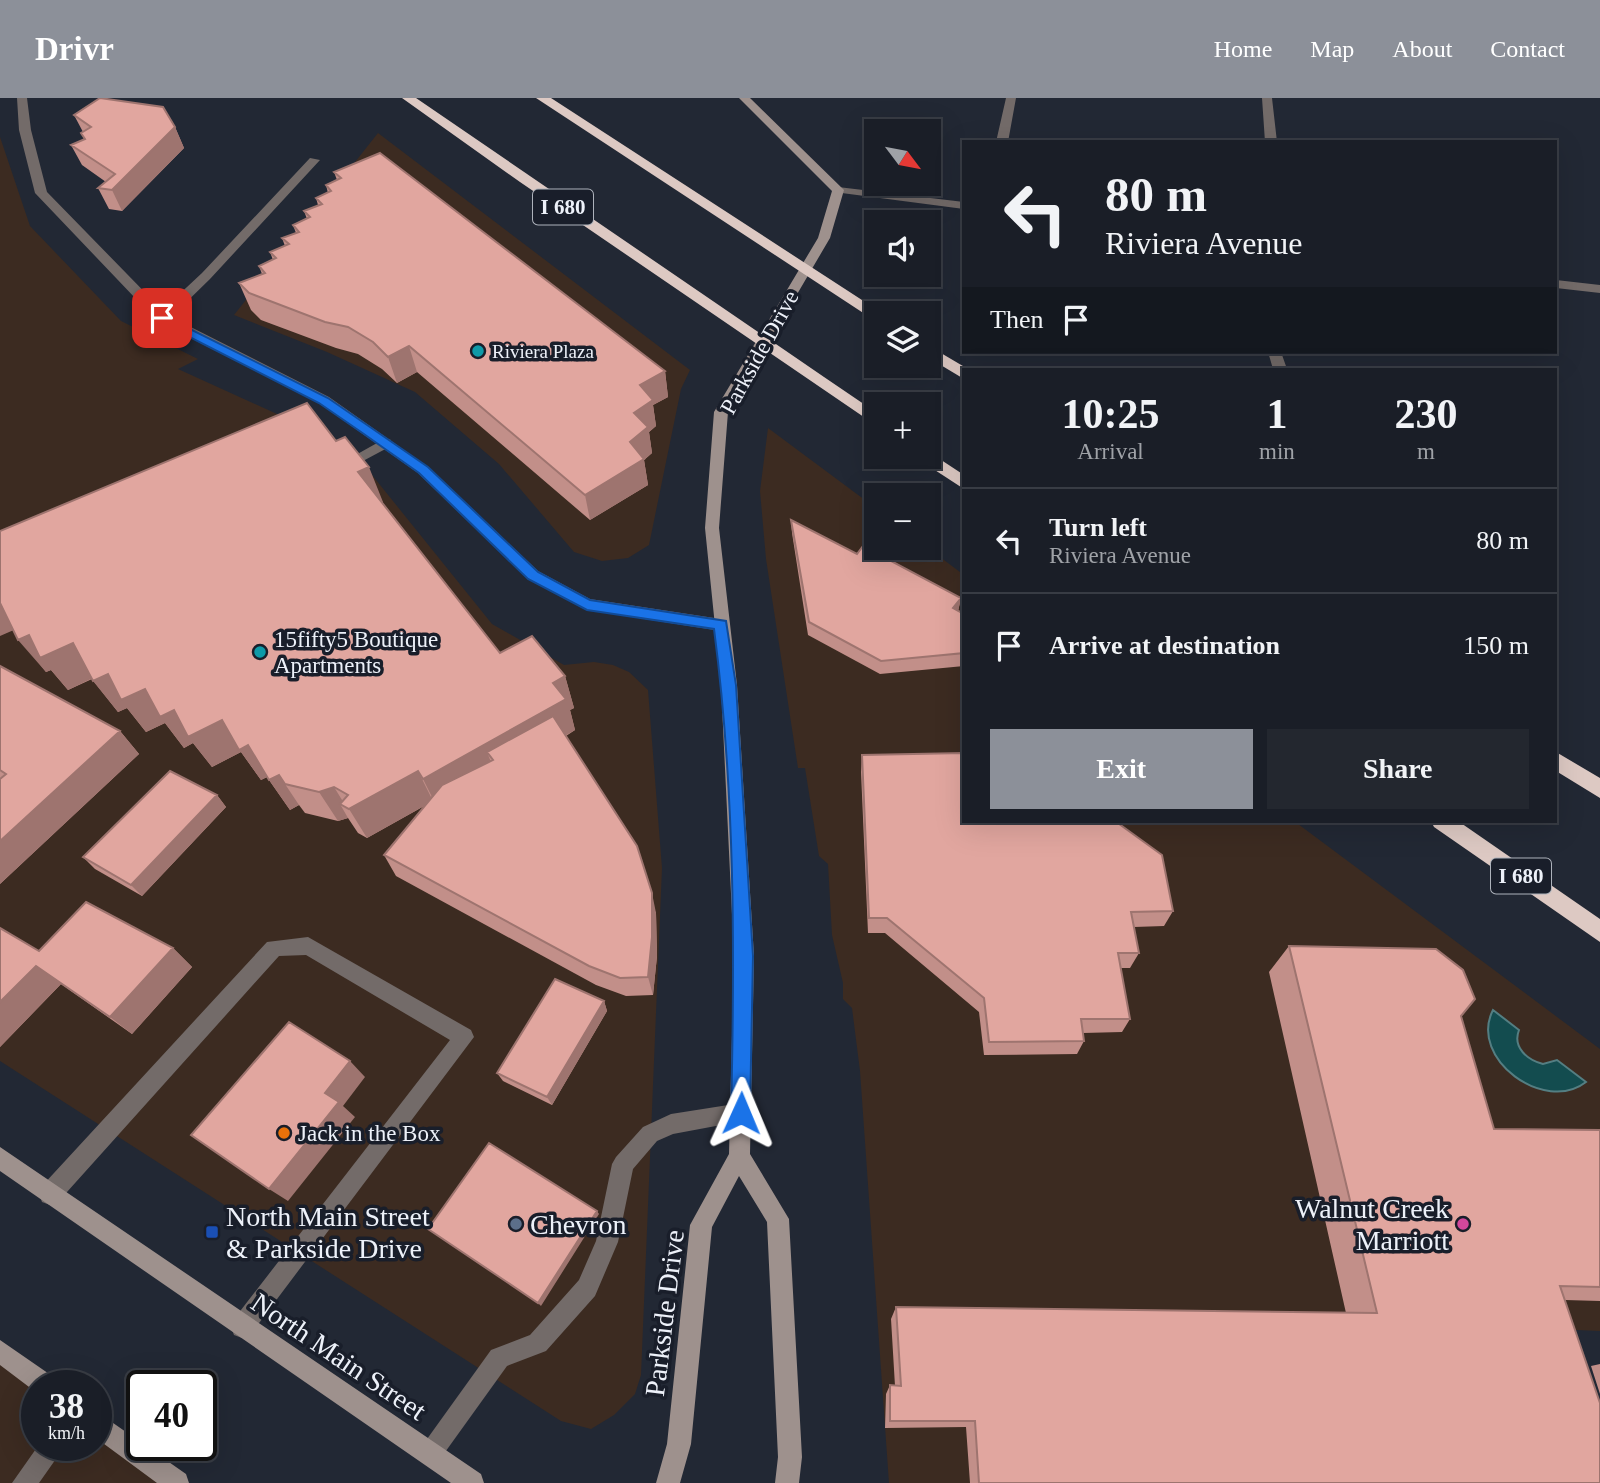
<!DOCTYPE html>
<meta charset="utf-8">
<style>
body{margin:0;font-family:"Times New Roman",serif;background:#23272f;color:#f1f3f6;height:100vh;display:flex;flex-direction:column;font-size:26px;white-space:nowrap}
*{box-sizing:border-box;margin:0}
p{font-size:23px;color:#9fa2a7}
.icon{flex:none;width:38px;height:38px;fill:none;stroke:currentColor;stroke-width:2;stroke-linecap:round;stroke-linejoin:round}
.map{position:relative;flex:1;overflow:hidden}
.drawer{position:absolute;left:962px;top:270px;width:595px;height:455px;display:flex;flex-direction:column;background:#1a1e27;border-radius:0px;box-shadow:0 7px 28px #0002,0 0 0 2px #383c44}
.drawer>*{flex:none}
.guide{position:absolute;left:962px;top:42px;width:595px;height:214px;border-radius:0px;box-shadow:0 7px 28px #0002,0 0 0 2px #383c44;background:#1a1e27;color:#f1f3f6;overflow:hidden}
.needle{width:46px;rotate:122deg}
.buttons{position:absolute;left:864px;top:21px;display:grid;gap:14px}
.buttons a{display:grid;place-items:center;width:77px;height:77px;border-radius:0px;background:#1a1e27;box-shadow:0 7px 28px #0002,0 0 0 2px #383c44;font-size:35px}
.speed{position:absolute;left:21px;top:1272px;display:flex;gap:14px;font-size:35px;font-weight:700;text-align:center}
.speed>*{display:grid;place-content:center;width:91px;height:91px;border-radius:50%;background:#1a1e27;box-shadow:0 7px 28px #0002,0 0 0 2px #383c44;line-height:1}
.speed small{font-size:18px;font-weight:400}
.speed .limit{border:4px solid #111;border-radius:10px;background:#fff;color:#111}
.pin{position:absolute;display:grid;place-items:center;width:60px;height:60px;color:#fff;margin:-30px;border-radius:14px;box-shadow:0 4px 10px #0006}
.me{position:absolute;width:77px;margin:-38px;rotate:1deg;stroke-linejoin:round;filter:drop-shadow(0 0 5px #0008)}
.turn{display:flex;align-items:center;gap:24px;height:147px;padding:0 28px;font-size:32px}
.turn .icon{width:91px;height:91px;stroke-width:2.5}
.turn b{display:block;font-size:49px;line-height:60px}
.then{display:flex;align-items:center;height:66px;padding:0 28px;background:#0003;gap:14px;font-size:26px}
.eta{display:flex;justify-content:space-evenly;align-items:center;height:119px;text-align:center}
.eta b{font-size:42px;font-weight:700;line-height:49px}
.primary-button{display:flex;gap:14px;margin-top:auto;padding:14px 28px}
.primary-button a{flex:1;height:80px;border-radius:0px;background:#8c9099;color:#fff;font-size:28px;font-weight:700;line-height:80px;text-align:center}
.primary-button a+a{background:#23272f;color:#f1f3f6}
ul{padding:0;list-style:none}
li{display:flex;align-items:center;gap:21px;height:105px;padding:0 28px;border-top:2px solid #383c44}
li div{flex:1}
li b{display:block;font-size:26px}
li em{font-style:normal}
header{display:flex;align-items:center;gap:42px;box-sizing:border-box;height:98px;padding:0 35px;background:#8c9099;color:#fff}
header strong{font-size:33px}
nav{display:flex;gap:38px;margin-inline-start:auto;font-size:24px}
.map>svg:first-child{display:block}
.commercial{fill:#3c2b21}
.water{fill:#134c4f;stroke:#547e82;stroke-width:2}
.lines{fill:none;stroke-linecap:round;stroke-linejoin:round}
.lane{fill:#736b69;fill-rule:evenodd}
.street{fill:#736b69;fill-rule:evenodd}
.secondary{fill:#9e918d;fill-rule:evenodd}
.highway{fill:#ddc9c3;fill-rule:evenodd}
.wall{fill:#c28f89}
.shaded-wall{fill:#9e746f}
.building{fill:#e1a69f;stroke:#9e746f;stroke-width:2}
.route{fill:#1a73e8;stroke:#114b97;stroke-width:2}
.culture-dot{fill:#0f9aa8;stroke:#191e2a;stroke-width:2.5}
.food-dot{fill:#e8710a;stroke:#191e2a;stroke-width:2.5}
.service-dot{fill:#5c6f8a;stroke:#191e2a;stroke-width:2.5}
.hotel-dot{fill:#d1479c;stroke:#191e2a;stroke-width:2.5}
.transit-dot{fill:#1a4fb4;stroke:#191e2a;stroke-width:2.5}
.labels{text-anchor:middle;stroke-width:7;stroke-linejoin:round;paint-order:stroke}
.far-poi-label{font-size:19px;fill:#edf1f9;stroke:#191e2a;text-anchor:start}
.shield{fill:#191e2a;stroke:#adb2bb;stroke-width:2}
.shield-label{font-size:21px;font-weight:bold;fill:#edf1f9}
.street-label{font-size:23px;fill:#edf1f9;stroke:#191e2a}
.poi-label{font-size:23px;fill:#edf1f9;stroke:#191e2a;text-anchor:start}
.near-poi-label{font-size:28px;fill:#edf1f9;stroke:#191e2a;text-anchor:start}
.near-street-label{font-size:28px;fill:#edf1f9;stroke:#191e2a}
</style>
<header>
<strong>Drivr</strong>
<nav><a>Home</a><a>Map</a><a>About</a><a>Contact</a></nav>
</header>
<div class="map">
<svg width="1600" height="1385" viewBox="0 0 1600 1385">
<rect width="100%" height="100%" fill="#222834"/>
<!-- commercial -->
<path class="commercial" d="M378 35 690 272 681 291 649 447 628 460 602 463 574 454 499 366 415 294 327 254 234 217Z
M0 39 30 128 121 223 198 261 178 271 299 326 368 372 492 526 564 567 594 564 613 567 629 574 648 592 662 770 641 1277 635 1296 614 1317 591 1331 561 1323 0 963Z
M768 330 877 411V450H928L964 477V723H1294L1600 951V1233L1554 1231 1600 1385H889L860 973 852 910 843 901V885L832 837 828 766 819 758 805 670H798L766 461 760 393Z
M0 1253 37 1288V1348H96V1325L177 1385H0Z"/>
<!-- water -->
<path class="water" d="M1493 912 1519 932C1512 950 1528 962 1543 966L1557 962 1586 984C1545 1016 1468 961 1493 912Z"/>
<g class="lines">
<!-- lane -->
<path class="lane" d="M1006 0H1016L1008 44H996Z
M310 60 320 62 210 181 167 223H157V217L202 175Z
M386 340 391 342V348L348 371H338L336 368Z
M308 839 471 932 474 939 250 1237 242 1240 234 1237 231 1229 234 1221 450 942 306 857 279 858 58 1104 50 1107 42 1104 39 1096 42 1088 267 844Z
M741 1005 748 1008 751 1015 748 1022 673 1036 657 1043 633 1071 618 1144 595 1198 546 1253 507 1268 438 1364 430 1368 422 1364 418 1356 422 1348 491 1252 530 1237 579 1182 596 1143 612 1066 616 1059 643 1029 671 1016Z
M38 1348H65L39 1385H12Z"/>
<!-- street -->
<path class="street" d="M17 0H27L31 32 47 94 167 217 329 299 428 369 538 473 590 501 721 521 727 523 729 527 727 531 721 533 587 512 528 481 418 375 319 305 157 223 35 95 19 32Z
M1262 0H1272L1277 44H1265Z
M838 89 964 104V111L834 94 832 92Z
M1556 182 1600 187V195L1556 190Z
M1268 254H1281L1287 271H1273Z"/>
<!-- secondary -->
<path class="secondary" d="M739 0H750L844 92 830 140 728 314 719 430 737 587 754 858 750 1056 789 1121 802 1359 799 1385H775L778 1359 767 1124 739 1078 712 1129 691 1346 680 1385H656L667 1346 690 1127 729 1056 734 858 721 587 705 430 714 314 818 140 832 93Z
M0 1049 481 1376 484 1385H451L0 1073Z
M0 1242 55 1280 59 1288H37V1295L0 1267Z
M96 1313 186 1376 189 1385H157L96 1340Z"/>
<!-- highway -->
<path class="highway" d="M402 0H416L824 279 877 315V328L520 84Z
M536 0H551L882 215H877V224Z
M929 248 968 271H964V281L929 260Z
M929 354 964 377V391L921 363 919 359H929Z
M1556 654 1600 680V700L1556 673Z
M1431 723H1458L1600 821V844L1434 729Z"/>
</g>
<!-- wall -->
<path class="wall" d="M74 17 175 29 184 50 122 113 109 111 98 90 106 84 82 67 71 47 84 41 83 34Z
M334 74 665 273 668 299 653 307 656 328 649 334 652 355 644 362 648 387 590 422 417 274 397 285 382 271 358 256 336 250 261 222 251 212 239 185 262 176 259 168 273 162 270 154 285 148 282 140 296 135 293 127 307 121 304 113 318 107 316 100 328 95 326 87 337 82Z
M382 404 500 555 565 578 574 610 570 612 575 632 566 638 656 815 657 858 653 897 626 898 596 887 396 778 384 757 426 707 367 740 358 735 348 720 338 723 305 715 299 707 290 712 267 679 261 682 241 654 212 669 193 645 184 650 165 625 146 634 127 610 118 614 92 581 68 592 51 572 46 574 13 532 0 433 383 404Z
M791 422 857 456 961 500 958 513 964 516V568L880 576 808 537 792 435Z
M0 568 120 633 139 656 0 786Z
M862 657 1173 813 1164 828 1134 829 1139 855 1130 870H1121L1130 921 1122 934 1083 935 1084 943 1077 956 984 957 979 914 885 835H868L861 674Z
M217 697 226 709 142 798 95 771 83 759Z
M0 830 39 853 173 850 192 869 132 936 61 886 0 949Z
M1289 848 1461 918 1494 1031 1600 1032V1203L1565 1202 1600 1385H970L966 1329 885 1330 886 1296 890 1287 895 1288 891 1221 896 1209 1346 1215 1269 874Z
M604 903 607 913 552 1007 503 983 497 975Z
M1600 1266V1296L1591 1268Z"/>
<!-- shaded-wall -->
<path class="shaded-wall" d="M175 29 184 50 122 113 112 92Z
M409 248 417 274 397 285 388 259Z
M665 273 668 299 653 307 656 328 649 334 652 355 644 362 648 387 590 422 585 397 630 344 640 287Z
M369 369 383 404 372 409 358 374Z
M961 500 958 514 953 510Z
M0 501 23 528 0 538Z
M29 537 73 545 99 577 68 592 51 572 46 574 18 542Z
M108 576 145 591 174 612 222 622 248 647 269 678 261 682 241 654 212 669 193 645 184 650 165 625 146 634 127 610 118 614 93 583Z
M565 578 574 610 570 612 575 632 499 676 493 662 487 654 496 677 438 711 423 681 553 585Z
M120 633 139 656 0 786V743Z
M418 673 433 703 367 740 349 711Z
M279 677 299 707 290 712 269 682Z
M334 689 347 710 340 706 348 720 338 723 319 694Z
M217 697 226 709 142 798 131 787Z
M652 795 656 815 657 858 653 897 648 879Z
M173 850 192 869 132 936 110 919Z
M36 868 61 886 0 949V904Z
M604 903 607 913 552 1007 547 999Z
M350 963 365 979 343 1008 355 1019 288 1103 269 1091 325 995Z
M597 1113 599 1116 541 1208 538 1205Z"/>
<!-- building -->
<path class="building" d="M100 0 163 9 175 29 112 92 98 90 115 76 71 47 85 41 81 35 91 29 74 17Z
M380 55 665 273 640 287 653 302 634 315 648 329 630 344 644 361 585 397 409 248 388 259 373 244 348 229 325 224 249 195 239 185 265 175 259 168 276 160 270 154 289 146 282 140 299 134 293 127 310 119 304 113 322 106 316 100 331 93 326 87 341 80 334 74Z
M307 305 336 343 345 339 369 369 358 374 500 555 532 538 565 578 553 585 566 601 423 681 418 673 349 711 340 706 348 697 334 689 319 694 285 686 279 677 269 682 248 647 239 652 222 622 188 639 174 612 160 619 145 591 121 602 108 576 93 583 73 545 40 560 29 537 18 542 0 505V433Z
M791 422 857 456 863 448 961 500 953 510 964 516V555L881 563 809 524Z
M0 568 120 633 0 743V681L6 676 0 672Z
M553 618 637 748 652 795V839L648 879 620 880 589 868 384 757 442 687 493 662 487 654Z
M964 655V723H1115L1162 757 1173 813 1131 814 1139 855H1118L1130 921H1081L1084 943 989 944 984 900 887 820H869L862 657Z
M170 673 217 697 131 787 83 759Z
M86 804 173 850 110 919 36 868 0 904V830L39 853Z
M1289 848 1436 851 1463 872 1475 901 1461 918 1494 1031 1600 1032V1189L1560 1188 1600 1305V1385H979L975 1323H890V1287L901 1288 896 1209 1377 1215Z
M555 881 604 903 547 999 497 975Z
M289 924 350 963 325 995 339 1004 269 1091 191 1037Z
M489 1045 597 1113 538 1205 428 1131Z"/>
<!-- route -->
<path class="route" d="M162 217 328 300 428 369 538 474 590 502 726 523 736 587 753 858 750 1015 747 1022 741 1024 734 1022 731 1015C735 854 735 691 714 531L587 512 528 481 419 375 361 334 319 305 158 223V218Z"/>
<!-- markers -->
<g class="culture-dot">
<circle cx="478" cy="253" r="7"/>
<circle cx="260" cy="554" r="7"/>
</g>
<circle class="food-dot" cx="284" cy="1035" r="7"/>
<circle class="service-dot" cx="516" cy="1126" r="7"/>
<circle class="hotel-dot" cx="1463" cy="1126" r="7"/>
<rect class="transit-dot" x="205" y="1127" width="14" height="14" rx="3.5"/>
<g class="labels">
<!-- far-poi labels -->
<g class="far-poi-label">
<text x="492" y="260">Riviera Plaza</text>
</g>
<!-- shield labels -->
<g class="shield">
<rect x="533" y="91.5" width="60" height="35" rx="5"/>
<rect x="1491" y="760.5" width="60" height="35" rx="5"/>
</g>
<g class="shield-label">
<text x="563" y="116">I 680</text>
<text x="1521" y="785">I 680</text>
</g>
<!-- street labels -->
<g class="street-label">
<text transform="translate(759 254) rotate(-61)" y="8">Parkside Drive</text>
</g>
<!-- poi labels -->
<g class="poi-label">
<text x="274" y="549">15fifty5 Boutique<tspan x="274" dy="26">Apartments</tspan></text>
<text x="298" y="1043">Jack in the Box</text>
</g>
<!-- near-poi labels -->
<g class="near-poi-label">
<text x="1449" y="1120" text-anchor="end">Walnut Creek<tspan x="1449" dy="32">Marriott</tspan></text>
<text x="226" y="1128">North Main Street<tspan x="226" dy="32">&amp; Parkside Drive</tspan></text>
<text x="530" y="1136">Chevron</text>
</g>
<!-- near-street labels -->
<g class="near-street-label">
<text transform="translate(664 1215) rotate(-83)" y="10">Parkside Drive</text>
<text transform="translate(339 1258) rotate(34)" y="10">North Main Street</text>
</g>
</g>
</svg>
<div class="buttons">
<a><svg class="needle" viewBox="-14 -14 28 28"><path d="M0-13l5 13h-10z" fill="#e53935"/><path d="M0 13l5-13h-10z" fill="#9fa2a7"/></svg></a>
<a><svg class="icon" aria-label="sound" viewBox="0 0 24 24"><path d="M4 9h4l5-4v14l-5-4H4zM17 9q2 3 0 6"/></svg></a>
<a><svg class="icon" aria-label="layers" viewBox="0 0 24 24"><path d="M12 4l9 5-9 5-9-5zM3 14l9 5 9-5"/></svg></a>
<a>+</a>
<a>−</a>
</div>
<div class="speed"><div>38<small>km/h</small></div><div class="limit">40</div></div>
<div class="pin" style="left:162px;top:220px;background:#d93025"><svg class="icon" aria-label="arrive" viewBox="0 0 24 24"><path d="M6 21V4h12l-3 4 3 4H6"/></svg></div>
<svg class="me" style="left:741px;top:1015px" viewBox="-20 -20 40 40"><path d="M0-17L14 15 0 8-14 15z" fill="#1a73e8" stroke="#fff" stroke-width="4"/></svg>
<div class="guide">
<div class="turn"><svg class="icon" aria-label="left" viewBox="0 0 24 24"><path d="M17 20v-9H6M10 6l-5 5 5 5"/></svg><div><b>80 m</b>Riviera Avenue</div></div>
<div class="then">Then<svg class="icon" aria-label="arrive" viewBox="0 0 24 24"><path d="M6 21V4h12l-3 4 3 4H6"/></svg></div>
</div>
<section class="drawer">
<div class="eta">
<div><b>10:25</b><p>Arrival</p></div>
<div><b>1</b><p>min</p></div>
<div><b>230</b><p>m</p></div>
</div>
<ul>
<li><svg class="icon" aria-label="left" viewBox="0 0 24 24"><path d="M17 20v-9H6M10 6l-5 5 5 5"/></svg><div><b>Turn left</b><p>Riviera Avenue</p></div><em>80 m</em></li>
<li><svg class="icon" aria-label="arrive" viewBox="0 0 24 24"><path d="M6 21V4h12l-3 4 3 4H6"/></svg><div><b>Arrive at destination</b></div><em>150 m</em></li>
</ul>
<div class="primary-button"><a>Exit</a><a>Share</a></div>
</section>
</div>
